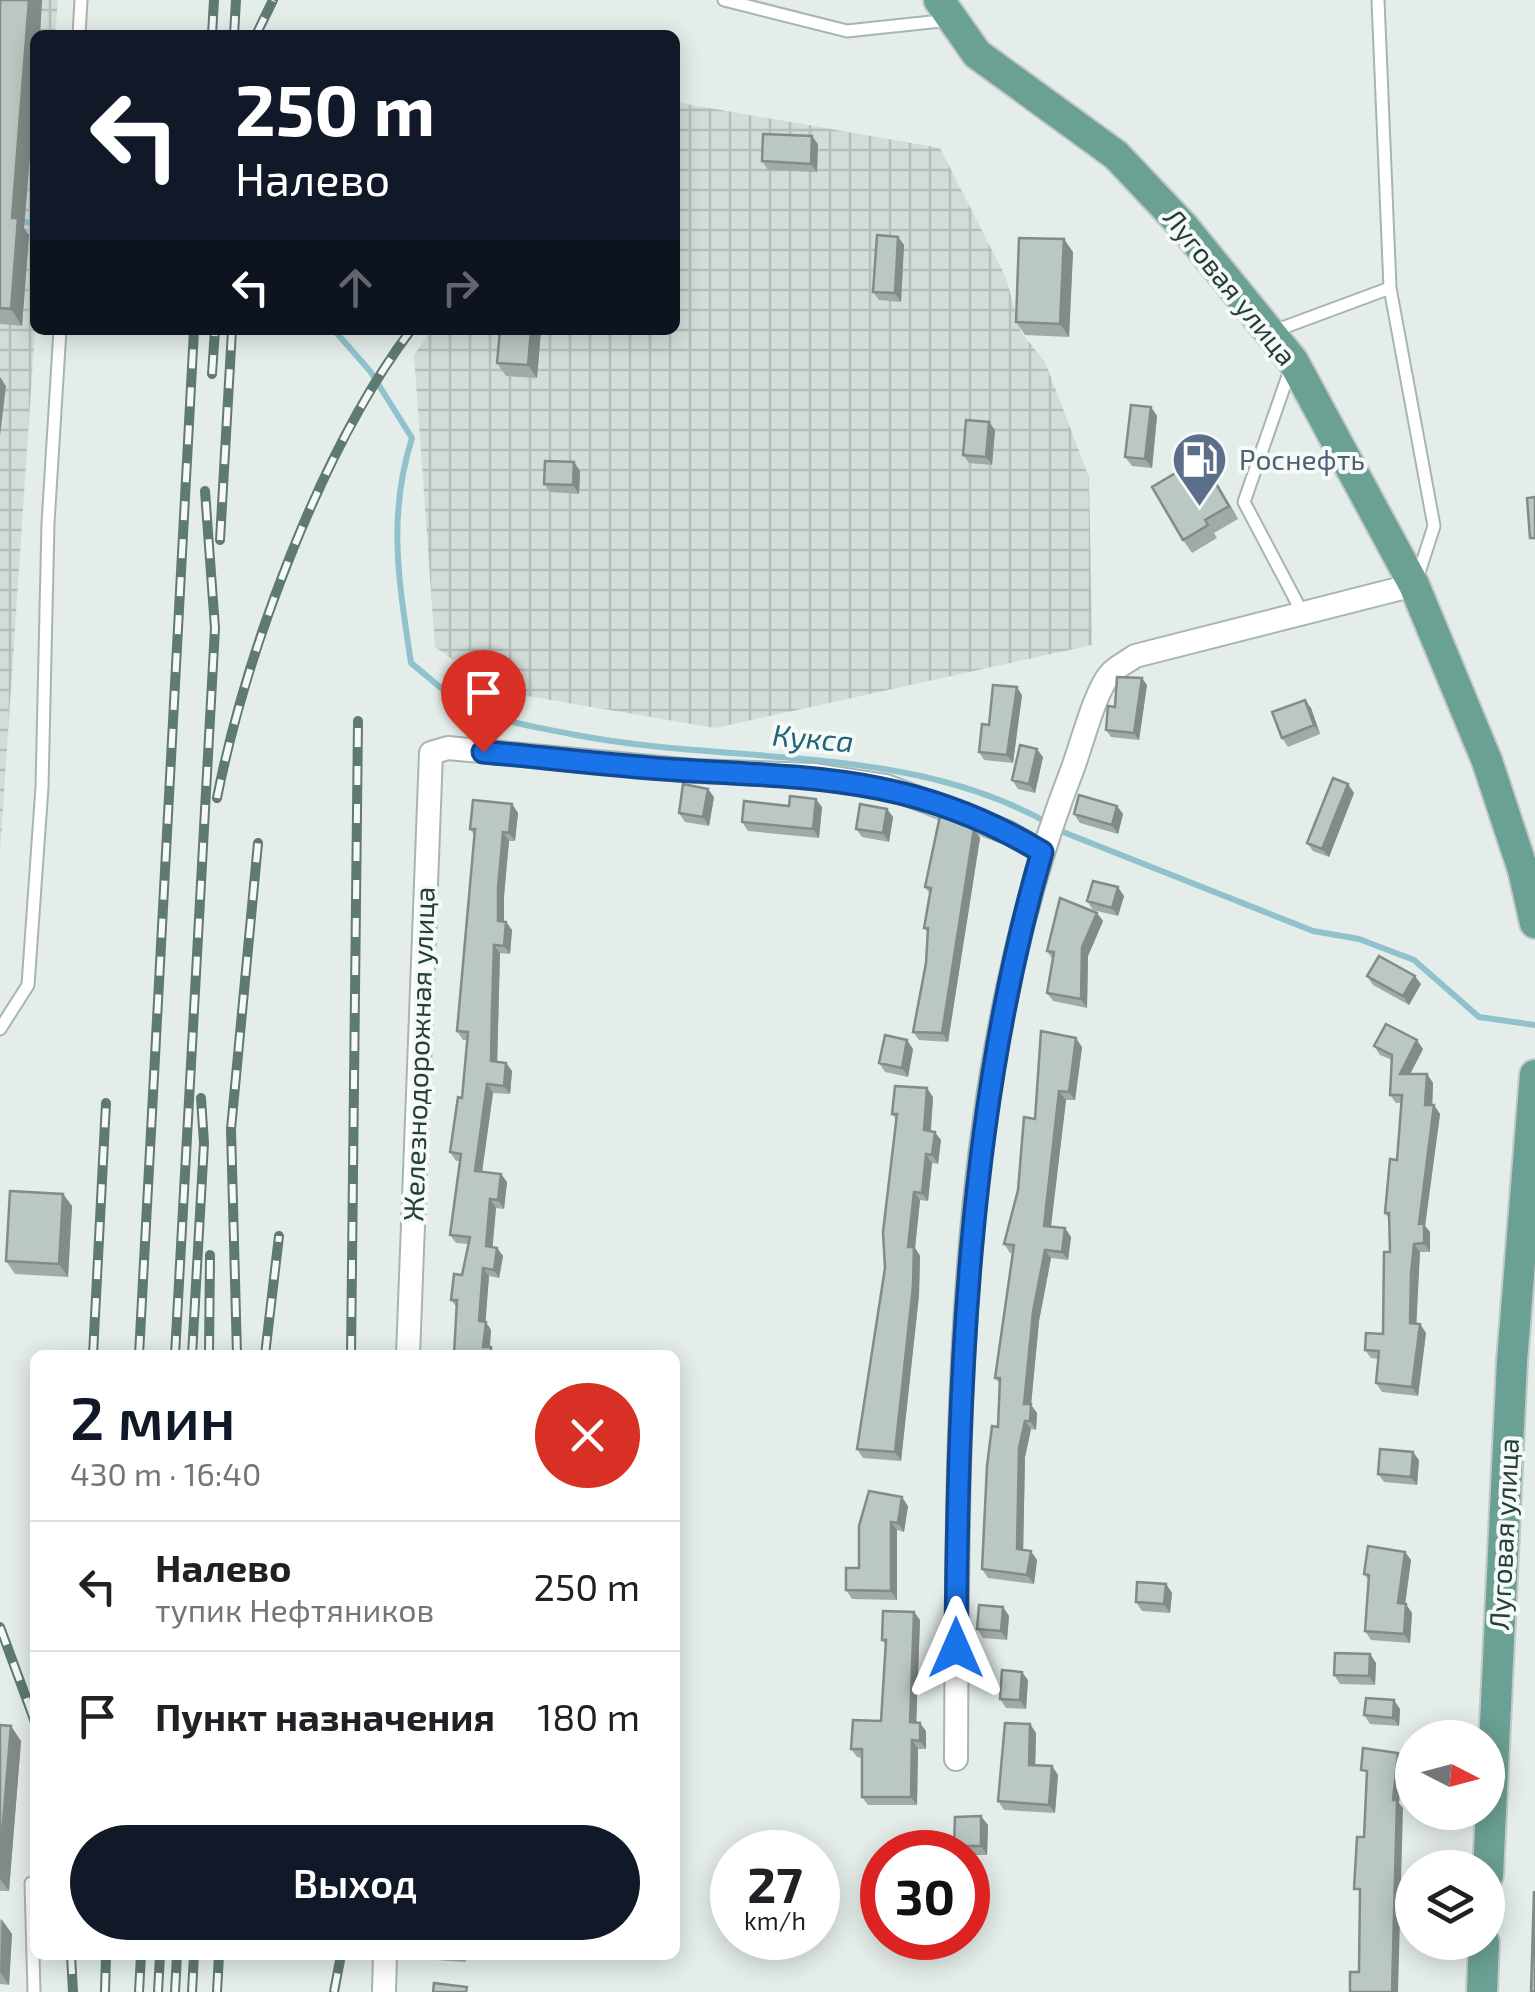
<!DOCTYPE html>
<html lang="ru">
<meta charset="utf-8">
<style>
body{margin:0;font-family:"Exo 2",sans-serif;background:#f6f6f6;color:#202124;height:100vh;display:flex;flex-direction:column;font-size:38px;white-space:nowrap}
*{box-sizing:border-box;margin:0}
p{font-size:32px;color:#757577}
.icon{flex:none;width:55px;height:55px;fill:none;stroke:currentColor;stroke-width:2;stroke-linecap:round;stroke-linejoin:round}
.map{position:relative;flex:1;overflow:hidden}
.drawer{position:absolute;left:30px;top:1350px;width:650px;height:610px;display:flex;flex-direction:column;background:#fff;border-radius:15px;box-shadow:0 5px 25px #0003}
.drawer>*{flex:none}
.banner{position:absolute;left:30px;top:30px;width:650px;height:305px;border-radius:15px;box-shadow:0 5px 25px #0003;background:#111827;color:#fff;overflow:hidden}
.needle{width:65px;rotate:96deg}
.tools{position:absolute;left:1395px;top:1720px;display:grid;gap:20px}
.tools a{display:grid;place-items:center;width:110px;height:110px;border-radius:50%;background:#fff;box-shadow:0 5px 25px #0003;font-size:50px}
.speed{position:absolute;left:710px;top:1830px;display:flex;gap:20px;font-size:50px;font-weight:700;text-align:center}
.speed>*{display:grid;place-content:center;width:130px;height:130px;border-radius:50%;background:#fff;box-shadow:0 5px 25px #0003;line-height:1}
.speed small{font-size:25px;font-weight:400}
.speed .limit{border:15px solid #d22;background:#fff;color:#111}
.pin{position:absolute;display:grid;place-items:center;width:85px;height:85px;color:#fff;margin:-102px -42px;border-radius:50% 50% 50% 0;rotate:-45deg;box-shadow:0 0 10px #0007}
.pin .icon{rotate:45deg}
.me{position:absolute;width:110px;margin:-55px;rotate:0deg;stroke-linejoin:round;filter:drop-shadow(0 0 8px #0008)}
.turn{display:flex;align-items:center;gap:35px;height:210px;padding:0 40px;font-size:45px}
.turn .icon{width:130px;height:130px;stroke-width:2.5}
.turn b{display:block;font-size:70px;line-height:85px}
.lanes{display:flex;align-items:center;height:95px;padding:0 40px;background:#0003;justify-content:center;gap:50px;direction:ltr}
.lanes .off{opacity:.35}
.round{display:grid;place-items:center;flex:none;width:105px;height:105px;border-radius:52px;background:#f6f6f6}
.overview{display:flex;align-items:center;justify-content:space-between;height:170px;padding:0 40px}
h1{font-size:60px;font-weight:600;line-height:75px;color:#111827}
.primary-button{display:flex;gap:20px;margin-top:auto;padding:20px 40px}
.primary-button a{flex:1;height:115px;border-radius:60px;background:#111827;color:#fff;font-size:40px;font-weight:600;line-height:115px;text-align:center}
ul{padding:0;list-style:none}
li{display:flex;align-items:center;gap:30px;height:130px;padding:0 40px;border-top:2px solid #e0e0e0}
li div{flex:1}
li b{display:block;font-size:38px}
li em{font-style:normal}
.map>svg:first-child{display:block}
.industrial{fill:url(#industrial-grid)}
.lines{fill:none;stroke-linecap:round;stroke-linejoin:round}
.stream{stroke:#90c2ce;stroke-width:6}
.lane-casing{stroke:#a7b5b0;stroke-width:15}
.street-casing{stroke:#a7b5b0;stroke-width:26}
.primary-casing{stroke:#c2c9c7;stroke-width:34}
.lane{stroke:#fff;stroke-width:11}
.street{stroke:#fff;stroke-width:22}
.primary{stroke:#6ba094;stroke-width:30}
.rail-casing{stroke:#5f7973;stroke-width:10}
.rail{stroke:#f5f9f7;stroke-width:6;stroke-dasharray:19;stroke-linecap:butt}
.wall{fill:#a0aba7}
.shaded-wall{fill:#828b88}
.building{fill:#bac7c2;stroke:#828b88;stroke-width:2.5}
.route-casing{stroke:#114b97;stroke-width:25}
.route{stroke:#1a73e8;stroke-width:18}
.labels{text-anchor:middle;stroke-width:8;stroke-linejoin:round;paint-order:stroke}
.street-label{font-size:28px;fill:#243e38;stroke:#f5f9f7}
.service-label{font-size:28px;fill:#4e5e75;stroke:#f5f9f7;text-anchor:start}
.water-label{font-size:30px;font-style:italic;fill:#216577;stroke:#f5f9f7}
</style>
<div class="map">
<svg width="1535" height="1992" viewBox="0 0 1535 1992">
<defs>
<pattern id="industrial-grid" width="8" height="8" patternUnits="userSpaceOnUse" patternTransform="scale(2.5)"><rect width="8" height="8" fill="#d2ddd8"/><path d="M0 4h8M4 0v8" fill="none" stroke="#b4bfba"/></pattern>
</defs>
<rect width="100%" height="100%" fill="#e4ede9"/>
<!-- industrial -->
<path class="industrial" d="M0 0H58L55 35H35V330L0 853Z
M675 102 940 148 1006 278 1021 332 1045 362 1089 477 1092 645 715 728 497 691 435 647 414 355 432 330H675Z"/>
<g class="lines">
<!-- stream -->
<path class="stream" d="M0 220 35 223
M334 330 370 371 412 438C387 517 399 582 411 663 428 676 446 695 465 705 498 722 541 728 576 735 731 765 906 743 1048 823
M1058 830 1313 931 1359 939 1414 960 1479 1017 1535 1025"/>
<defs>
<path id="lane" d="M724 0 847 31 950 20
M1378 0 1390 288 1434 526 1417 579
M79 35 81 0
M1274 331 1390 288
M1290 370 1244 502 1303 614
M0 1029 28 985 42 787 48 523 60 330
M31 1883 34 1992"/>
<path id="street" d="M408 1355 431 753 448 748 694 771 815 775 886 786 1009 833 1042 852
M956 1759C958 1434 952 1079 1071 773 1081 748 1094 693 1110 674 1116 667 1127 662 1135 656L1414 585
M384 1992 385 1955"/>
<path id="primary" d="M939 0 977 54 1116 155 1184 227 1293 361 1414 585 1487 761 1523 870 1535 923
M1488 1875 1512 1361 1535 1075
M1482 1992 1484 1942"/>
</defs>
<!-- lane casing -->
<use href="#lane" class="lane-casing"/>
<!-- street casing -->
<use href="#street" class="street-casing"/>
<!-- primary casing -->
<use href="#primary" class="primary-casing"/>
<!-- lane -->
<use href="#lane" class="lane"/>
<!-- street -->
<use href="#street" class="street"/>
<!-- primary -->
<use href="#primary" class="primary"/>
<defs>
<path id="rail" d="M212 35 214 0
M234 35 236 0
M256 35 273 0
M212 374 215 330
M220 540 232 330
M217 798C246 652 321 449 411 330
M93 1355 106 1103
M139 1355 194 330
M175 1355 215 628 205 491
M192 1355 204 1143 201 1098
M209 1355 210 1255
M237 1355 231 1129 258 843
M265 1355 279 1236
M351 1355 358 721
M0 1627 35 1722
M71 1955 73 1992
M105 1992 106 1955
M139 1992 141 1955
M158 1992 160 1955
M175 1992 177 1955
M192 1992 194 1955
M217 1992 219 1955
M334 1992 341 1955"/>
</defs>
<!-- rail casing -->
<use href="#rail" class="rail-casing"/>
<!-- rail -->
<use href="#rail" class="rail"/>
</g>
<!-- wall -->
<path class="wall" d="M0 0H42L40 35H35V94L24 228 29 235 22 326 0 324Z
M818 144 817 172 768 170 762 161Z
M898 237 904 245 901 302 879 300 873 292Z
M1073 252 1069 337 1025 335 1016 322Z
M500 330H541L537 378 506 376 497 363Z
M1151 407 1157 416 1152 468 1132 466 1125 457Z
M995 430 992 465 969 463 963 455Z
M1201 458 1238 519 1214 533 1217 538 1192 553 1183 540Z
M574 462 580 471 579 494 550 492 544 484Z
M1147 685 1139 740 1111 737 1106 730 1115 707Z
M1022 695 1013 763 984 760 979 752 989 725Z
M1305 700 1311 708 1320 734 1288 747 1282 738Z
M1043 757 1035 793 1018 789 1012 780Z
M1354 793 1329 857 1313 851 1307 843Z
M714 797 709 826 685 822 679 813Z
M512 804 518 813 515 841H509L504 896V921L506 922 512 930 510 954 500 953 497 1062 506 1063 512 1071 510 1094 493 1093 482 1172 501 1174 507 1182 504 1209 496 1208 492 1247 497 1248 503 1256 499 1278 489 1276 485 1322 491 1330 490 1347 497 1355H454L457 1308 451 1300 462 1275 468 1244 456 1243 450 1235 460 1161H456L450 1152 462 1098 467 1040H463L457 1031 475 836 470 829Z
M1117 806 1123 814 1118 834 1080 823 1074 814Z
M822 807 819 838 748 831 742 822Z
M887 809 893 817 889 842 862 837 856 829Z
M974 829 980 838 948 1042 919 1040 913 1032 926 963 928 933 924 928 930 894 925 887Z
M1124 896 1118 916 1093 910 1087 901Z
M1097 913 1103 921 1088 956 1087 1008 1053 1001 1047 993 1053 960 1047 951Z
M1367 976 1421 984 1409 1005 1373 985Z
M1374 1046 1423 1049 1410 1074H1427L1433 1083 1432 1105H1434L1440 1114 1425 1226 1430 1232V1252H1420L1418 1283 1416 1324H1420L1426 1333 1418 1396 1382 1392 1376 1383 1379 1359 1371 1358 1365 1350 1383 1334 1390 1252 1389 1219 1385 1213 1397 1160 1402 1103H1396L1390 1095 1392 1060 1380 1055Z
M1082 1047 1075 1100H1066L1051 1226 1065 1228 1071 1237 1068 1260 1051 1258 1039 1321 1031 1405 1037 1413 1036 1430 1031 1429 1025 1457 1023 1550 1037 1560 1034 1584 988 1578 982 1569 998 1427 1000 1384 995 1378 1013 1253H1010L1004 1244 1035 1119Z
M913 1049 908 1077 885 1072 879 1063Z
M933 1097 931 1131 941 1140 938 1164 932 1163 928 1201 920 1200 915 1248 920 1256 919 1295 901 1461 863 1458 857 1449 885 1268 896 1119 892 1114Z
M63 1194 72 1206 68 1277 15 1274 6 1261Z
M1419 1460 1417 1485 1384 1482 1378 1474Z
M908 1506 904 1532 897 1530V1600L852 1599 846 1590 859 1568V1526Z
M1405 1552 1411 1560 1405 1604 1412 1613 1410 1643 1371 1640 1365 1631 1369 1581 1364 1574Z
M1166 1584 1172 1593 1170 1613 1142 1611 1136 1602Z
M1003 1607 1009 1616 1007 1640 983 1638 977 1629Z
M914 1612 920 1620 916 1722 926 1731V1749H918L917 1805H868L862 1797V1758L857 1757 851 1749 881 1721 886 1645 882 1640Z
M1370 1654 1376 1663 1375 1685 1340 1684 1334 1675Z
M1028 1680 1026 1709 1006 1708 1000 1699Z
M1400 1709 1399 1726 1370 1724 1364 1715Z
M1030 1724 1036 1733 1035 1765 1052 1766 1058 1775 1055 1813 1004 1810 998 1801Z
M0 1725 21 1741 9 1891H0Z
M988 1825 987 1855H968V1852H959L954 1846Z
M0 1919 2 1920 12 1934 9 1985 0 1984Z
M432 1955H466V1962L436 1960Z"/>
<!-- shaded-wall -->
<path class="shaded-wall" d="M29 0H42L40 35H35V94L24 228 29 235 22 326 11 309 12 218Z
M812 136 818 144 817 172 811 164Z
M898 237 904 245 901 302 895 293Z
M1064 239 1073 252 1069 337 1060 324Z
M531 330H541L537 378 528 365Z
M0 377 6 386 0 436Z
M1151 407 1157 416 1152 468 1145 459Z
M989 422 995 430 992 465 986 457Z
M1201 458 1210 471 1238 519 1229 506Z
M574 462 580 471 579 494 573 485Z
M1142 678 1147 685 1139 740 1134 733Z
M1017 687 1022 695 1013 763 1007 755Z
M1305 700 1311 708 1320 734 1314 725Z
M1037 749 1043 757 1035 793 1029 784Z
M1348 784 1354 793 1329 857 1322 849Z
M708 789 714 797 709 826 703 817Z
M816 799 822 807 819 838 813 829Z
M512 804 518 813 515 841 509 833Z
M1117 806 1123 814 1118 834 1112 825Z
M887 809 893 817 889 842 883 833Z
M974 829 980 838 948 1042 942 1033Z
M503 832 509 841 504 896V929L498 921V888Z
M1118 887 1124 896 1118 916 1112 908Z
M1097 913 1103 921 1088 956 1087 1008 1081 999 1082 947Z
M506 922 512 930 510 954 504 946Z
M494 945 500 953 497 1070 491 1061Z
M1415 976 1421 984 1409 1005 1403 996Z
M1076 1038 1082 1047 1075 1100 1069 1092Z
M907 1040 913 1049 908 1077 902 1068Z
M1417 1040 1423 1049 1406 1082 1400 1074Z
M506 1063 512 1071 510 1094 504 1086Z
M1427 1074 1433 1083 1432 1113 1425 1105Z
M487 1084 493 1093 481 1179 475 1171Z
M927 1088 933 1097 930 1139 924 1130Z
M1059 1091 1066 1100 1050 1234 1044 1226Z
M1434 1105 1440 1114 1425 1226 1430 1232V1252L1424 1243 1419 1224Z
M935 1132 941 1140 938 1164 932 1155Z
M926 1154 932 1163 928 1201 922 1193Z
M501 1174 507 1182 504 1209 498 1200Z
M914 1192 920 1200 915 1248 920 1256 919 1295 901 1461 895 1452 908 1247Z
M63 1194 72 1206 68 1277 59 1264Z
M490 1199 496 1208 492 1254 486 1246Z
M1065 1228 1071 1237 1068 1260 1062 1252Z
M1414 1244 1420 1252 1416 1332 1410 1323Z
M497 1248 503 1256 499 1278 494 1270Z
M1045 1250 1051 1258 1039 1321 1031 1405 1037 1413 1036 1430 1030 1421 1024 1404 1033 1312Z
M483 1268 489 1276 485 1329 479 1321Z
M486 1322 491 1330 489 1355 483 1347Z
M1420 1324 1426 1333 1418 1396 1412 1387Z
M1025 1421 1031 1429 1025 1457 1023 1558 1017 1549 1019 1448Z
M1413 1452 1419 1460 1417 1485 1411 1477Z
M902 1497 908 1506 904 1532 898 1523Z
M891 1522 897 1530V1600L891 1591Z
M1031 1551 1037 1560 1034 1584 1027 1575Z
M1405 1552 1411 1560 1404 1612 1398 1603Z
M1166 1584 1172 1593 1170 1613 1164 1604Z
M1406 1604 1412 1613 1410 1643 1404 1634Z
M1003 1607 1009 1616 1007 1640 1001 1631Z
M914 1612 920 1620 916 1731 910 1722Z
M1370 1654 1376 1663 1375 1685 1369 1676Z
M1022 1672 1028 1680 1026 1709 1020 1700Z
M1394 1700 1400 1709 1399 1726 1393 1718Z
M920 1723 926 1731V1749L920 1741Z
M1030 1724 1036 1733 1035 1774 1029 1765Z
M11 1726 21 1741 9 1891 0 1879V1858Z
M912 1740 918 1749 917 1805 911 1797Z
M1398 1753 1404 1761 1399 1803 1403 1808 1398 1992H1392L1393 1800Z
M1052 1766 1058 1775 1055 1813 1049 1805Z
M981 1816 988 1825 987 1855 981 1846Z
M2 1920 12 1934 9 1985 0 1972Z"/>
<!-- building -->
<path class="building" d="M0 0H29L12 218H18L11 309 0 308Z
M763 134 812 136 811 164 762 161Z
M877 235 898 237 895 293 873 292Z
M1019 238 1064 239 1060 324 1016 322Z
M500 330H531L528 365 497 363Z
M1131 405 1151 407 1145 459 1125 457Z
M966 420 989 422 986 457 963 455Z
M1201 458 1229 506 1205 520 1208 525 1183 540 1152 487Z
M545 461 574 462 573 485 544 484Z
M1535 497V538H1530L1527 498Z
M1117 677 1142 678 1134 733 1106 730 1108 706 1115 707Z
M993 685 1017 687 1007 755 979 752 982 724 989 725Z
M1305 700 1314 725 1282 738 1272 712Z
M1020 745 1037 749 1029 784 1012 780Z
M1333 778 1348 784 1322 849 1307 843Z
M683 784 708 789 703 817 679 813Z
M1079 795 1117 806 1112 825 1074 814Z
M790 796 816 799 813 829 742 822 744 801 789 806Z
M473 800 512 804 509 833 503 832 498 888V921L506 922 504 946 494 945 492 1009 491 1061 506 1063 504 1086 487 1084 475 1171 501 1174 498 1200 490 1199 486 1246 497 1248 494 1270 483 1268 479 1321 486 1322 483 1347H491V1355H454L457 1300H451L454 1274 462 1275 470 1237 450 1235 461 1154 450 1152 458 1097 462 1098 468 1032 457 1031 475 829H470Z
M860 804 887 809 883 833 856 829Z
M940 816 974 829 942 1033 913 1032 926 963 928 928H924L931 888 925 887Z
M1093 881 1118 887 1112 908 1087 901Z
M1060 898 1097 913 1082 947 1081 999 1047 993 1054 952 1047 951Z
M1379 956 1415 976 1403 996 1367 976Z
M1386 1024 1417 1040 1400 1074H1427L1425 1105H1434L1419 1224 1424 1223V1243L1414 1244 1411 1274 1410 1323 1420 1324 1412 1387 1376 1383 1379 1351 1365 1350 1366 1333 1383 1334 1384 1252H1390L1389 1213H1385L1390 1159 1397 1160 1402 1095H1390L1392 1055 1374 1046Z
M1041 1031 1076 1038 1069 1092 1059 1091 1044 1226 1065 1228 1062 1252 1045 1250 1033 1312 1024 1404H1031L1030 1421H1025L1019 1448 1017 1549 1031 1551 1027 1575 982 1569 987 1466 992 1426 998 1427 1000 1378H995L1014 1245 1004 1244 1018 1190 1024 1117 1035 1119Z
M885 1035 907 1040 902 1068 879 1063Z
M895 1086 927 1088 924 1130 935 1132 932 1155 926 1154 922 1193 914 1192 908 1247H914L913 1286 895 1452 857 1449 885 1268 883 1232 897 1114H892Z
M10 1191 63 1194 59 1264 6 1261Z
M1380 1449 1413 1452 1411 1477 1378 1474Z
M869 1491 902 1497 898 1523 891 1522V1591L846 1590V1568H859V1526Z
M1368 1546 1405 1552 1398 1603 1406 1604 1404 1634 1365 1631 1369 1575 1364 1574Z
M1137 1582 1166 1584 1164 1604 1136 1602Z
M979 1605 1003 1607 1001 1631 977 1629Z
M883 1611 914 1612 910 1722 920 1723V1741L912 1740 911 1797H862V1749H851L853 1720 881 1721 886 1640H882Z
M1335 1653 1370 1654 1369 1676 1334 1675Z
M1002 1670 1022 1672 1020 1700 1000 1699Z
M1366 1698 1394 1700 1393 1718 1364 1715Z
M1005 1723 1030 1724 1029 1765 1052 1766 1049 1805 998 1801Z
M0 1725 11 1726 0 1858Z
M1363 1748 1398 1753 1393 1800H1397L1392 1992H1350V1972H1359L1360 1889H1354L1357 1837H1364L1367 1771 1361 1770Z
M981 1816V1846H954L955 1817Z
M1534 1891 1535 1992H1531Z
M434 1983 467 1987 466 1992H433Z"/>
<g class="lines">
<defs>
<path id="route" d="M483 752C554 758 626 768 697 771 828 778 924 781 1042 852 967 1110 958 1382 956 1648"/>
</defs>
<!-- route casing -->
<use href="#route" class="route-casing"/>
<!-- route -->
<use href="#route" class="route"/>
</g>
<!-- icons -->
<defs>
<symbol id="fuel-pin" viewBox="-11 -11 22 30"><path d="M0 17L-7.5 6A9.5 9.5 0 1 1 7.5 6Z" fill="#5c6f8a" stroke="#f5f9f7"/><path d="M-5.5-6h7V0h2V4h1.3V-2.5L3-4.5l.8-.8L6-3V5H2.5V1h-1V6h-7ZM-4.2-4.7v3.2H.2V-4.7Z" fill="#fff"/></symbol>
</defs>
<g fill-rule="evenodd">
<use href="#fuel-pin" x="1168" y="428" width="63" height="86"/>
</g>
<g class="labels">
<!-- street labels -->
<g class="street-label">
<text transform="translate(1230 287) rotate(51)" y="10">Луговая улица</text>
<text transform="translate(419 1054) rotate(-88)" y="10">Железнодорожная улица</text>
<text transform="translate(1504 1534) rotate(-87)" y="10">Луговая улица</text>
</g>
<!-- service labels -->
<g class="service-label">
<text x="1239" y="470">Роснефть</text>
</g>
<!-- water labels -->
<g class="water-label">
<text transform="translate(813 739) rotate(5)" y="10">Кукса</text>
</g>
</g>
</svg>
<div class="tools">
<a><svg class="needle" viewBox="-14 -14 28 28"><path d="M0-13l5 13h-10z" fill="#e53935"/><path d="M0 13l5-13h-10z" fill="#757577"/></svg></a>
<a><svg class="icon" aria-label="layers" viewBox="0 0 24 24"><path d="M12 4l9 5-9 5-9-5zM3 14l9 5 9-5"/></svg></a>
</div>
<div class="speed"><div>27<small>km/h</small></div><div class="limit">30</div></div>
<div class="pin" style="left:483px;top:752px;background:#d93025"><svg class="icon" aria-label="arrive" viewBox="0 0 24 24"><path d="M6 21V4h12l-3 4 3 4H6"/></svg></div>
<svg class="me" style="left:956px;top:1648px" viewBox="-20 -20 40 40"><path d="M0-17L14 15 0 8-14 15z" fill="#1a73e8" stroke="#fff" stroke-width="4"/></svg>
<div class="banner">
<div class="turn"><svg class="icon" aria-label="left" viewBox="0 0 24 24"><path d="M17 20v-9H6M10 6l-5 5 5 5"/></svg><div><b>250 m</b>Налево</div></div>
<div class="lanes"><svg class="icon" aria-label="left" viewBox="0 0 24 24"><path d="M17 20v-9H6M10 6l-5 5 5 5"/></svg><svg class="icon off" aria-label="ahead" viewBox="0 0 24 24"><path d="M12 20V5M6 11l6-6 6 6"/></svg><svg class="icon off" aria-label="right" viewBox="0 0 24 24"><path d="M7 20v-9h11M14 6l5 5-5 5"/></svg></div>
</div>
<section class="drawer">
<div class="overview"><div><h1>2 мин</h1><p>430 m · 16:40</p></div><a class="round" style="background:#d93025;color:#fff"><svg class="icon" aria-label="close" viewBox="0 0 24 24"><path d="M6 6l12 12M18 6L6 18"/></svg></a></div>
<ul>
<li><svg class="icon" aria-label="left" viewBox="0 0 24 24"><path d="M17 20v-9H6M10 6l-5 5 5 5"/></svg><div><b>Налево</b><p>тупик Нефтяников</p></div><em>250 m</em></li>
<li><svg class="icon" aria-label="arrive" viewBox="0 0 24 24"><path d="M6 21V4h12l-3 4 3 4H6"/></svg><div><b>Пункт назначения</b></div><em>180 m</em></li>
</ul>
<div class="primary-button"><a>Выход</a></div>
</section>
</div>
